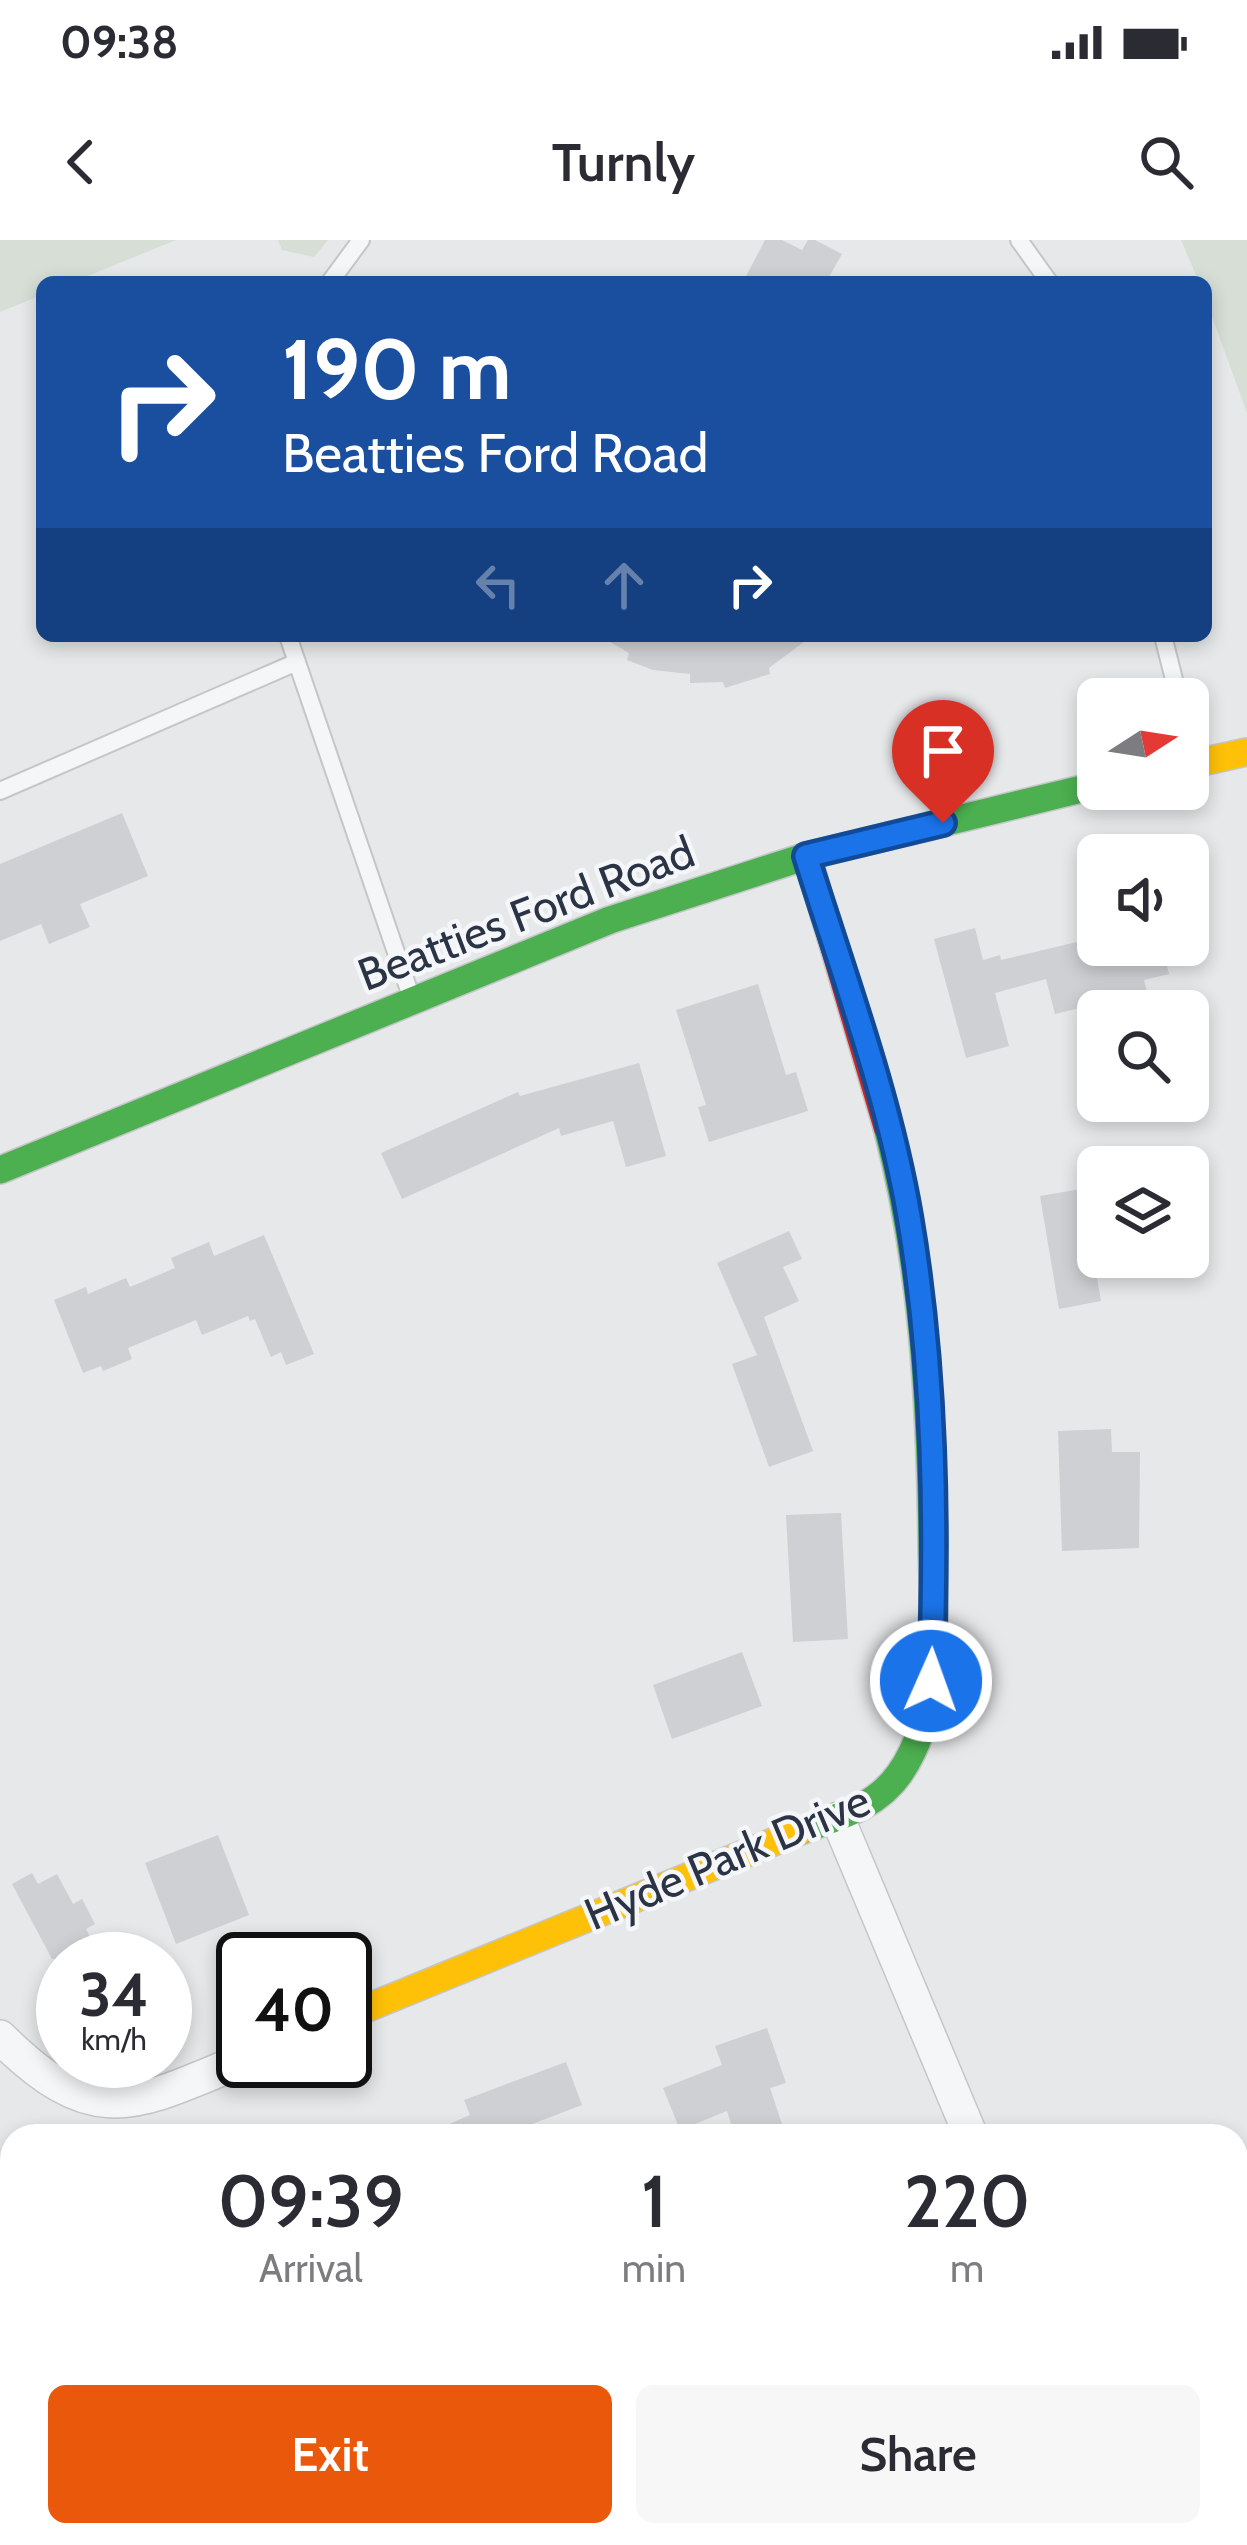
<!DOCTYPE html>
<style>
body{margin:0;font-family:Cabin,sans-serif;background:#f7f7f7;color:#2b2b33;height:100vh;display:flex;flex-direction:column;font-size:45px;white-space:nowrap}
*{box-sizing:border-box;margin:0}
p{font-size:39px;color:#7c7c81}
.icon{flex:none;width:66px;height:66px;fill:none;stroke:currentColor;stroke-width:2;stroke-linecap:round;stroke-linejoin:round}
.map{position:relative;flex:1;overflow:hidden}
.panel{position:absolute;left:0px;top:1884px;width:1248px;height:423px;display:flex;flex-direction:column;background:#fff;border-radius:36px 36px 0 0;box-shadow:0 6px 18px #0003}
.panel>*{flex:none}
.top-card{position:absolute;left:36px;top:36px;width:1176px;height:366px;border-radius:18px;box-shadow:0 6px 18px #0003;background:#1a4fa0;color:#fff;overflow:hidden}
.needle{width:78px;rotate:78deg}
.tools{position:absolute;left:1077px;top:438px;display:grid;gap:24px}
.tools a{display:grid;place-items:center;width:132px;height:132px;border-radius:18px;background:#fff;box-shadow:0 6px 18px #0003;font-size:60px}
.speed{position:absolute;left:36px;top:1692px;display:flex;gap:24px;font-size:60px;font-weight:700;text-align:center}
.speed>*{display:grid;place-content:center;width:156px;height:156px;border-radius:50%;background:#fff;box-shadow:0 6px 18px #0003;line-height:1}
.speed small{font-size:30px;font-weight:400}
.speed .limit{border:6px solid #111;border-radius:18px;background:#fff;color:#111}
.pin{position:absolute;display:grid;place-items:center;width:102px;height:102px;color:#fff;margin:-123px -51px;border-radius:50% 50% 50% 0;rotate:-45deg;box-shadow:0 0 12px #0007}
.pin .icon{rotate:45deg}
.me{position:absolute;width:132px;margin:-66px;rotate:2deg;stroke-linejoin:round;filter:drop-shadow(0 0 9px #0008)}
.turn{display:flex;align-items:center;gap:42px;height:252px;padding:0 48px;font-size:54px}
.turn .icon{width:156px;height:156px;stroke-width:2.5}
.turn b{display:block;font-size:84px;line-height:102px}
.lanes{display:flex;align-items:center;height:114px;padding:0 48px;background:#0003;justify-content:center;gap:60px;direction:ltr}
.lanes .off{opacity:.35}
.eta{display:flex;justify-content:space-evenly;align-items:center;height:204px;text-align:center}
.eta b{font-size:72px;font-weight:600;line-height:84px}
.primary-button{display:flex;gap:24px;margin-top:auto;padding:24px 48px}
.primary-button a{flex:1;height:138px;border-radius:18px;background:#ea580c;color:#fff;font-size:48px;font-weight:600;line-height:138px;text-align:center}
.primary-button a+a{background:#f7f7f7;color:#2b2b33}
.status{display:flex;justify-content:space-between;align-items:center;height:84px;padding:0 60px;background:#fff;direction:ltr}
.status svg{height:33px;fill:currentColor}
header{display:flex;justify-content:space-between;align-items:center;height:156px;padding:0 48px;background:#fff;font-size:54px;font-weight:600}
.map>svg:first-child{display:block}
.green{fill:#d6ded6}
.building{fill:#ced0d3}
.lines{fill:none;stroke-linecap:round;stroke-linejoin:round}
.lane-casing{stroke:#c4c6c8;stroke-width:20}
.street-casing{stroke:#c4c6c8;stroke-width:36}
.fast-casing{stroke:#c4c6c8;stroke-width:30}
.slow-casing{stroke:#c4c6c8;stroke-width:30}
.jam-casing{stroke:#c4c6c8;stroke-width:30}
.lane{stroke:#f5f6f7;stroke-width:16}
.street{stroke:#f5f6f7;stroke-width:33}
.fast{stroke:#4caf50;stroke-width:27}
.slow{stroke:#ffc107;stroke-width:27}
.jam{stroke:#c62828;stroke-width:27}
.route-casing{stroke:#114b97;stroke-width:30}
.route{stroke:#1a73e8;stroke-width:21}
.labels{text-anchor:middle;stroke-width:9;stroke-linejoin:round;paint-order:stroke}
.street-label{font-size:45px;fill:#2b3445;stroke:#f4f6f9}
</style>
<div class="status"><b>09:38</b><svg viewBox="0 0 49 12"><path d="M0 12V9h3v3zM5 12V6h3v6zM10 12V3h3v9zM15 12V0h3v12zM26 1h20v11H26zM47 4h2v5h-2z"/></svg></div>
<header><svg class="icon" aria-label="back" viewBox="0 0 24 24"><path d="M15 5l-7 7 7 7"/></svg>Turnly<svg class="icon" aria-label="search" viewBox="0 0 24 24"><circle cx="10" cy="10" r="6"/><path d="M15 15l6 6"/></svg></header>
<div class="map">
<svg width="1247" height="2305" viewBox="0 0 1247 2305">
<rect width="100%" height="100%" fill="#e6e8ea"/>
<!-- green -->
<path class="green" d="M0 0H176L73 42H42V55L0 72Z
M278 0H328L314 17 282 10Z
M1181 0H1247V173L1206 60V42H1199Z"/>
<!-- building -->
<path class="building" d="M765 0H782L802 10 808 0H815L842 14 826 42H743Z
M600 396H812L769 428 770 434 725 448 723 442 690 443V434L653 430 627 420 629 413Z
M122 573 148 636 80 664 90 687 49 704 41 684 0 701V624Z
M975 688 983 720 1000 715 1001 720 1098 697V705H1162L1169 734 1144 740 1147 752 1055 774 1046 739 995 753 1009 806 966 818 934 699Z
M758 744 786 835 796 832 808 871 709 902 698 867 706 865 676 770Z
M639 823 666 916 626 927 613 881 561 896 559 888 402 959 381 913 518 852 520 856Z
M1098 946V972L1086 974 1101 1061 1059 1069 1040 956Z
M789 991 802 1019 783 1027 799 1061 764 1077 813 1211 769 1227 732 1124 757 1115 717 1023Z
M264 995 314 1114 286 1125 281 1112 271 1117 255 1079 250 1081 248 1076 202 1095 196 1080 128 1108 132 1119 103 1131 101 1126 83 1133 54 1060 86 1047 88 1054 126 1038 130 1047 175 1028 171 1018 209 1002 214 1016Z
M1111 1189 1112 1212H1140L1139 1308 1062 1311 1058 1191Z
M841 1273 848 1399 793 1402 786 1275Z
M742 1412 762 1466 672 1499 653 1445Z
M218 1595 249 1675 176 1704 145 1623Z
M32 1633 38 1644 57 1634 73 1664 82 1659 95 1684 86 1689 102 1719H52L12 1644Z
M767 1788 786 1843 770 1848 786 1896H735L727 1871 680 1890 663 1848 722 1825 715 1806Z
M566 1822 582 1865 501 1896H422L470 1875 464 1860Z"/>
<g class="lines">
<defs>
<path id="lane" d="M1019 0 1049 42
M330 42 361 0
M288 396 412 759
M1163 396 1179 459
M0 551 297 422"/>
<path id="street" d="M838 1579 971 1896
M0 1797C94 1890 131 1867 243 1820
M1135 2295 1139 2305
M711 2305 735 2295"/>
<path id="fast" d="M0 930 610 680 807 616 1098 545
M800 1591C837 1577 876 1568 900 1533 945 1468 933 1377 932 1302 930 1158 923 1027 887 887"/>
<path id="slow" d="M1188 525 1247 512
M345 1777 800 1591"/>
<path id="jam" d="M807 616 887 887"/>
</defs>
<!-- lane casing -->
<use href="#lane" class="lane-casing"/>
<!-- street casing -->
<use href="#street" class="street-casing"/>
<!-- fast casing -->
<use href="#fast" class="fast-casing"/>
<!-- slow casing -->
<use href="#slow" class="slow-casing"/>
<!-- jam casing -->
<use href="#jam" class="jam-casing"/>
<!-- lane -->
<use href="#lane" class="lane"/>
<!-- street -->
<use href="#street" class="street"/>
<!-- fast -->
<use href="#fast" class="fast"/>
<!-- slow -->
<use href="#slow" class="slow"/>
<!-- jam -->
<use href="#jam" class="jam"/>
</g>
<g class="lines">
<defs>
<path id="route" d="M931 1441C937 1287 935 1128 909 976 888 854 843 734 806 616L943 583"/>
</defs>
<!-- route casing -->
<use href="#route" class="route-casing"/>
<!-- route -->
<use href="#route" class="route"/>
</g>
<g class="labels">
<!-- street labels -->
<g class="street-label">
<text transform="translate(526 673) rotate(-21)" y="16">Beatties Ford Road</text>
<text transform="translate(727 1617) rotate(-23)" y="16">Hyde Park Drive</text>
</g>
</g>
</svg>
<div class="tools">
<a><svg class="needle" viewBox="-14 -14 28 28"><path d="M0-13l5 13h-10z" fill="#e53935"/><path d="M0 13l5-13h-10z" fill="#7c7c81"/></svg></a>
<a><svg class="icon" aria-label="sound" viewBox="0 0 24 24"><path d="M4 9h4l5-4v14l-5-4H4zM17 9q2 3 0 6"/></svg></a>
<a><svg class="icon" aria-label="search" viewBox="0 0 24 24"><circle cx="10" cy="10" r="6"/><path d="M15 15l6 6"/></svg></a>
<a><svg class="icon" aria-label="layers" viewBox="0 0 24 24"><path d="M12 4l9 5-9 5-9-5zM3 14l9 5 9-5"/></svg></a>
</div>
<div class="speed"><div>34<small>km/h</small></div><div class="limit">40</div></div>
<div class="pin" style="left:943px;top:583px;background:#d93025"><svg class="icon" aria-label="arrive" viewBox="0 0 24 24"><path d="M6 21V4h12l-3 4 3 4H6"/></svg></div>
<svg class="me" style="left:931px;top:1441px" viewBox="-20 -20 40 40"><circle r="17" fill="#1a73e8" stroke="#fff" stroke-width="3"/><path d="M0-11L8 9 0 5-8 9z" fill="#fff"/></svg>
<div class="top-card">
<div class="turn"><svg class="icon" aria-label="right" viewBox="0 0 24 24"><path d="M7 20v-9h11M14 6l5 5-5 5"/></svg><div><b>190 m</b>Beatties Ford Road</div></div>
<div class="lanes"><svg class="icon off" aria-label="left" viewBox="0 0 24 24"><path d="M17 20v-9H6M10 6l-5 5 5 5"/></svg><svg class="icon off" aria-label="ahead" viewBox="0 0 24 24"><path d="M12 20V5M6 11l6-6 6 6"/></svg><svg class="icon" aria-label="right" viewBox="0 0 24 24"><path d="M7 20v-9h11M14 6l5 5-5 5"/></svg></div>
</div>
<section class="panel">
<div class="eta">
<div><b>09:39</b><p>Arrival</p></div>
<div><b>1</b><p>min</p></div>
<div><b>220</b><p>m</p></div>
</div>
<div class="primary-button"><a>Exit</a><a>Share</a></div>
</section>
</div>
